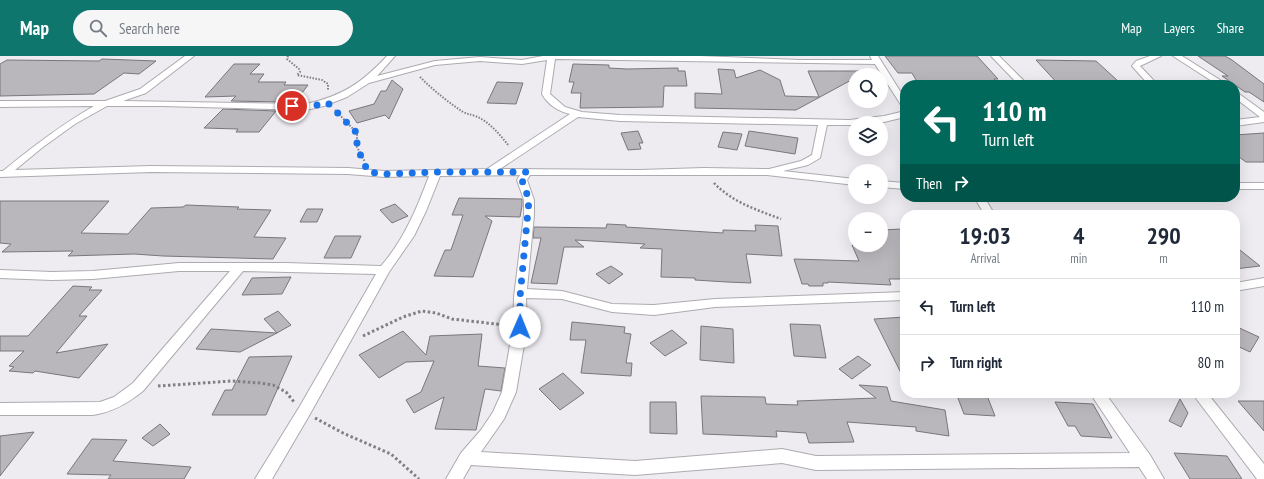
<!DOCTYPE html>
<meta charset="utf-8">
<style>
body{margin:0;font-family:"PT Sans Narrow",sans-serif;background:#f6f6f7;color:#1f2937;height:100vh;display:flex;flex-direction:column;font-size:15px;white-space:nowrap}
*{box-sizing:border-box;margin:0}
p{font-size:13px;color:#747a83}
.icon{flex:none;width:22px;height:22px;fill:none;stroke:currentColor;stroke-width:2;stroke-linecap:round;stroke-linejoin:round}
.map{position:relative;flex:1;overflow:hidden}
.details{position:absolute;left:900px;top:154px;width:340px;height:188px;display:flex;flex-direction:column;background:#fff;border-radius:16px;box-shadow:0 4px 16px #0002}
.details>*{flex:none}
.banner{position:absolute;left:900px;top:24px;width:340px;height:122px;border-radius:16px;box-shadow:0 4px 16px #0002;background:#00695c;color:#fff;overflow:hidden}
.fabs{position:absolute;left:848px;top:12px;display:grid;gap:8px}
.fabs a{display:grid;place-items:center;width:40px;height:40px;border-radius:50%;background:#fff;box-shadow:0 4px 16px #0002;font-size:20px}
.pin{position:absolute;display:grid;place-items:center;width:34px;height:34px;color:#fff;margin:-17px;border:2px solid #fff;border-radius:50%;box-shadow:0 1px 4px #0007}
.me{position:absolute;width:44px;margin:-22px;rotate:1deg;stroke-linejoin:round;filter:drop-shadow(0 0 3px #0008)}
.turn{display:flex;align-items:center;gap:14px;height:84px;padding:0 16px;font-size:18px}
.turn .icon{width:52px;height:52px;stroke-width:2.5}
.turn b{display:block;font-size:28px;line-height:34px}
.then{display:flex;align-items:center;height:38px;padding:0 16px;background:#0003;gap:8px;font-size:15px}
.eta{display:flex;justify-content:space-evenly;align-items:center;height:68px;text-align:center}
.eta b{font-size:24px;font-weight:700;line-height:28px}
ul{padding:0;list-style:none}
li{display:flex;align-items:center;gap:12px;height:56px;padding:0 16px;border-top:1px solid #e0e1e3}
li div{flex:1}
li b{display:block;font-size:15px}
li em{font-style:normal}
header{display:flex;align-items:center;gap:24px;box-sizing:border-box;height:56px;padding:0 20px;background:#0f766e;color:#fff}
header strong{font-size:19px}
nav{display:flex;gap:22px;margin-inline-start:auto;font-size:14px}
.search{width:280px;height:36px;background:#f6f6f7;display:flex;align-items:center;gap:10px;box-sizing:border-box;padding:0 14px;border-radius:22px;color:#747a83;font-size:15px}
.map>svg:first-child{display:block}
.building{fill:#b9b7bb;stroke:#79777b}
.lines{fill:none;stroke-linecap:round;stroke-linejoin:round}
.minor-casing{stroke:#adabaf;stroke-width:2}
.path-far2{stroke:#817f83;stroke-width:2;stroke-dasharray:1.5 1.5;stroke-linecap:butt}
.path-far1{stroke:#817f83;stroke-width:2.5;stroke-dasharray:2 2;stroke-linecap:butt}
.path{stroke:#817f83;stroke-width:3;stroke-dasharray:2.5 2.5;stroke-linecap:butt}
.minor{fill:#fff;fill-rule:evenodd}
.route{stroke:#1a73e8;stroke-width:7;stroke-dasharray:0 12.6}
</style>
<header>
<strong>Map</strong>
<div class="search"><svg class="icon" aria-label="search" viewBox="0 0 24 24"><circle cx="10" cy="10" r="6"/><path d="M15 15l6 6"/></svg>Search here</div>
<nav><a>Map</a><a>Layers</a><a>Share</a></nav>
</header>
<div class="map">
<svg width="1264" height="423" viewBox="0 0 1264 423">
<rect width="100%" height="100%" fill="#eeecf1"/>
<!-- building -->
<path class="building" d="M885 0H977L998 23H994L999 29H919L912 17H898Z
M1198 0H1225L1232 4 1264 28V46L1249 36H1245L1222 20H1228Z
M102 3 156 5 139 18 124 17 94 38 0 40V8L7 4 99 5Z
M1036 4 1096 5 1118 25H1082L1087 29H1059Z
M234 8H260L250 18H264L258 26H286L284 29H308L299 41H287L283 46 231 45 236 40 205 41Z
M573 8 609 9V12L627 13 678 12V15H685L687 30H664L663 51 580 52 581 37H571L574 26H569Z
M718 13 734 14 736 22 760 14 780 24 785 40 819 41 808 15H868L861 19H855V22L796 54 695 52V37L722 38Z
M392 24 403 33 389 63 385 59 357 67 349 55 374 48 381 35H386Z
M497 26 523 27 516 48 487 47Z
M223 53 276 55 259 76H236L238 73 204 72Z
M638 75 643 87H639L641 93 628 94 621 77Z
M749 75 798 82 795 98 745 90Z
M723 76 742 78 737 94 718 91Z
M1264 77V106H1246L1235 98V79Z
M459 142 522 143V150L520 161 485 160 492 165 473 221 434 220 445 194H451L463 159H452Z
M0 145H109L81 177 128 178 151 152 183 151 186 149 239 151 237 153 271 154 254 181 286 182 273 203 163 200 134 198 68 200 73 195 2 196 11 188 0 187Z
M395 148 408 160 392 167 380 154Z
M307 153H323L317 166H300Z
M607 168 626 169V171L723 177V174L756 175 755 169 778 170 782 200 746 198 751 227 727 226 695 224V222L661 221 662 193 640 192 645 188 575 184 584 191H564L557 228 531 227 541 182H533L534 171 606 172Z
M902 173 905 178V223H889L891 229 828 226V227H823V230H809L808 228H802L794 203 859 205 852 189H881V174Z
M335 180H361L351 202H324Z
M1235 190 1260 210 1235 213Z
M611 210 623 218 609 228 596 218Z
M291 221 282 238 242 239 252 222Z
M73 230 92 231 89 234H102L79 260H87L56 297 108 288 79 322 35 315 33 317 9 315 14 311 9 310 24 295H0V280H28Z
M278 255 291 269 277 277 264 263Z
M905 261V325L874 263Z
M572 266 625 271 624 277 631 278 626 307H632L631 320 581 317 586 284H570Z
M790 268 820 269 826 302 794 300Z
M701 270 733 273 734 307 700 304Z
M1235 270 1259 281 1250 296 1235 289Z
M211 273 277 277 240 296 196 293Z
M672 274 687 287 665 300 650 287Z
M403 275 426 299 430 280 482 278 478 310 505 312 501 335 485 333 476 374 435 373 444 341 414 357 406 344 421 336 434 305 406 306 379 322 359 299Z
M292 300 266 359H212L225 334H232L249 301Z
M858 300 871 309 852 323 839 313Z
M563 317 584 337 560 354 539 333Z
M859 329 887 331 891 345 945 354 949 380 916 375V371L847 366 854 386 809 387 806 377 776 375 777 381 703 378 701 340 765 341 766 348 798 349 797 345 876 342Z
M956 337H986L995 360 964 358Z
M1180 343 1188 357 1181 371 1169 365Z
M1238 345H1264V375Z
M650 346H676L677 378 650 377Z
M1055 346 1093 348 1112 382 1081 380 1075 370H1068Z
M160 368 170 378 153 390 142 382Z
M34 376 0 420V380Z
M92 383 127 384 113 405 191 411 184 423H108L111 419 67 418Z
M1174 397 1227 400 1242 423H1190Z"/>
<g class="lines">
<defs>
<path id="minor" d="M185 0H194L146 37 123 45 306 48C342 40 362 27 387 0H395L377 20 435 5 480 1 522 4 543 0H700L799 4H872L870 0H878L905 43V52L901 49 875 8 555 3 550 38 565 51 582 56 620 59 849 64 884 60 905 55V61L884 66 855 67V69H827L820 102 808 109 783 115 855 123V129L767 119H530L527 124 534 144V159L527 233 562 235 612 248 654 249 715 243 905 236V244L715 251 654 259 612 256 562 243 526 242 527 271 516 336 504 363 481 396 635 405 782 393 816 400 1130 397 1090 337H1105L1150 399 1164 423H1147L1139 411 816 414 782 407 635 419 471 409 463 423H446L461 397 481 374 493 356 502 336 513 271 514 241 524 159V144L517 124 520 119 440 120 426 155 414 180 389 216 310 358 272 423H255L300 350 376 218 243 215 143 335C128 347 113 356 93 359H0V347L100 346 114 341 133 327 230 215H179L93 223 52 224 0 222V214L52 216 93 215 179 207H286L381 210C404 184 417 152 429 120L385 121 348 118 151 116 0 121V115H3C32 91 61 69 94 50L0 51V45H105L140 33ZM547 4 542 38C548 49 558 55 570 58L487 113 385 115 348 112 151 110 15 114 43 91 75 68 107 50H162L306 54 324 50 347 41 369 27 435 9 480 5 522 8ZM578 61 620 65 818 69 812 99 801 105 769 113 704 112 640 114 500 113Z
M991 0H999L1028 29H1019Z
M1150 0H1161L1140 10 1158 29H1149L1132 10 1136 5Z
M1173 0H1182L1228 29H1218Z
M1235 35 1264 56V66L1235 70V64L1260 61 1235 42Z
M881 125 905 127V133L881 131Z
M1235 127H1264V133H1235Z
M974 141H984L995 159H985Z
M1264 222V230L1235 235V227Z
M1192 337H1207L1264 408V423H1257Z"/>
</defs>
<!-- minor casing -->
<use href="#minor" class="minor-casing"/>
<!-- path-far2 -->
<path class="path-far2" d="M288 0 287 3 299 13 300 16 297 19 322 24 328 28V34
M420 21C433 34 448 46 463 56 467 58 470 58 475 60 489 65 500 79 509 90
M335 54 357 77V91L365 106"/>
<!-- path-far1 -->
<path class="path-far1" d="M714 127C732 146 757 154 781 163"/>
<!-- path -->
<path class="path" d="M363 280 403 261 422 255 436 257 452 263 505 269
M158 330 232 325 260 327 273 329 286 336 294 346
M315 362 343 377 391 398 419 423"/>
<!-- minor -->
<use href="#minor" class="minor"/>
</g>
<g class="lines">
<!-- route -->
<path class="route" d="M292 50 306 51 328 47 357 77V91L368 116 385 118 436 116H527L522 124 529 144 520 241V271"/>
</g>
</svg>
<div class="fabs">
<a><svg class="icon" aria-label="search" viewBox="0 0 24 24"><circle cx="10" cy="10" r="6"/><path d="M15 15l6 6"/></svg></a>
<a><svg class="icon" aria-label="layers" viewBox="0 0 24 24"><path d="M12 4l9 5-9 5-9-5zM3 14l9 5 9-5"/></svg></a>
<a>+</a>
<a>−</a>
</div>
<div class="pin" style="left:292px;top:50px;background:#d93025"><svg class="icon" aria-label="arrive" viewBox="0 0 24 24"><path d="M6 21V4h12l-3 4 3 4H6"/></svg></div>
<svg class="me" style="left:520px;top:271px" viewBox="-20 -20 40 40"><circle r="19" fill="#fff"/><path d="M0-13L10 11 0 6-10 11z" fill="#1a73e8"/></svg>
<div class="banner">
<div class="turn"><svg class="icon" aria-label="left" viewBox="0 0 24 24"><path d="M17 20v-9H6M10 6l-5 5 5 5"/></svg><div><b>110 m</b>Turn left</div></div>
<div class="then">Then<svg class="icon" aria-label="right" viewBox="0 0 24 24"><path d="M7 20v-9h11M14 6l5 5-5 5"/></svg></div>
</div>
<section class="details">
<div class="eta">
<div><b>19:03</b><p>Arrival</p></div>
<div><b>4</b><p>min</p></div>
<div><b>290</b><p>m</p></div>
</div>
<ul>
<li><svg class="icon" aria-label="left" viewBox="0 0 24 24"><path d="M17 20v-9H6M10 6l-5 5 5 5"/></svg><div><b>Turn left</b></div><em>110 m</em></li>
<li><svg class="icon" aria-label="right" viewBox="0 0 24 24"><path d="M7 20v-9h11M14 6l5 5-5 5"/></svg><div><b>Turn right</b></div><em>80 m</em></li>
</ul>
</section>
</div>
